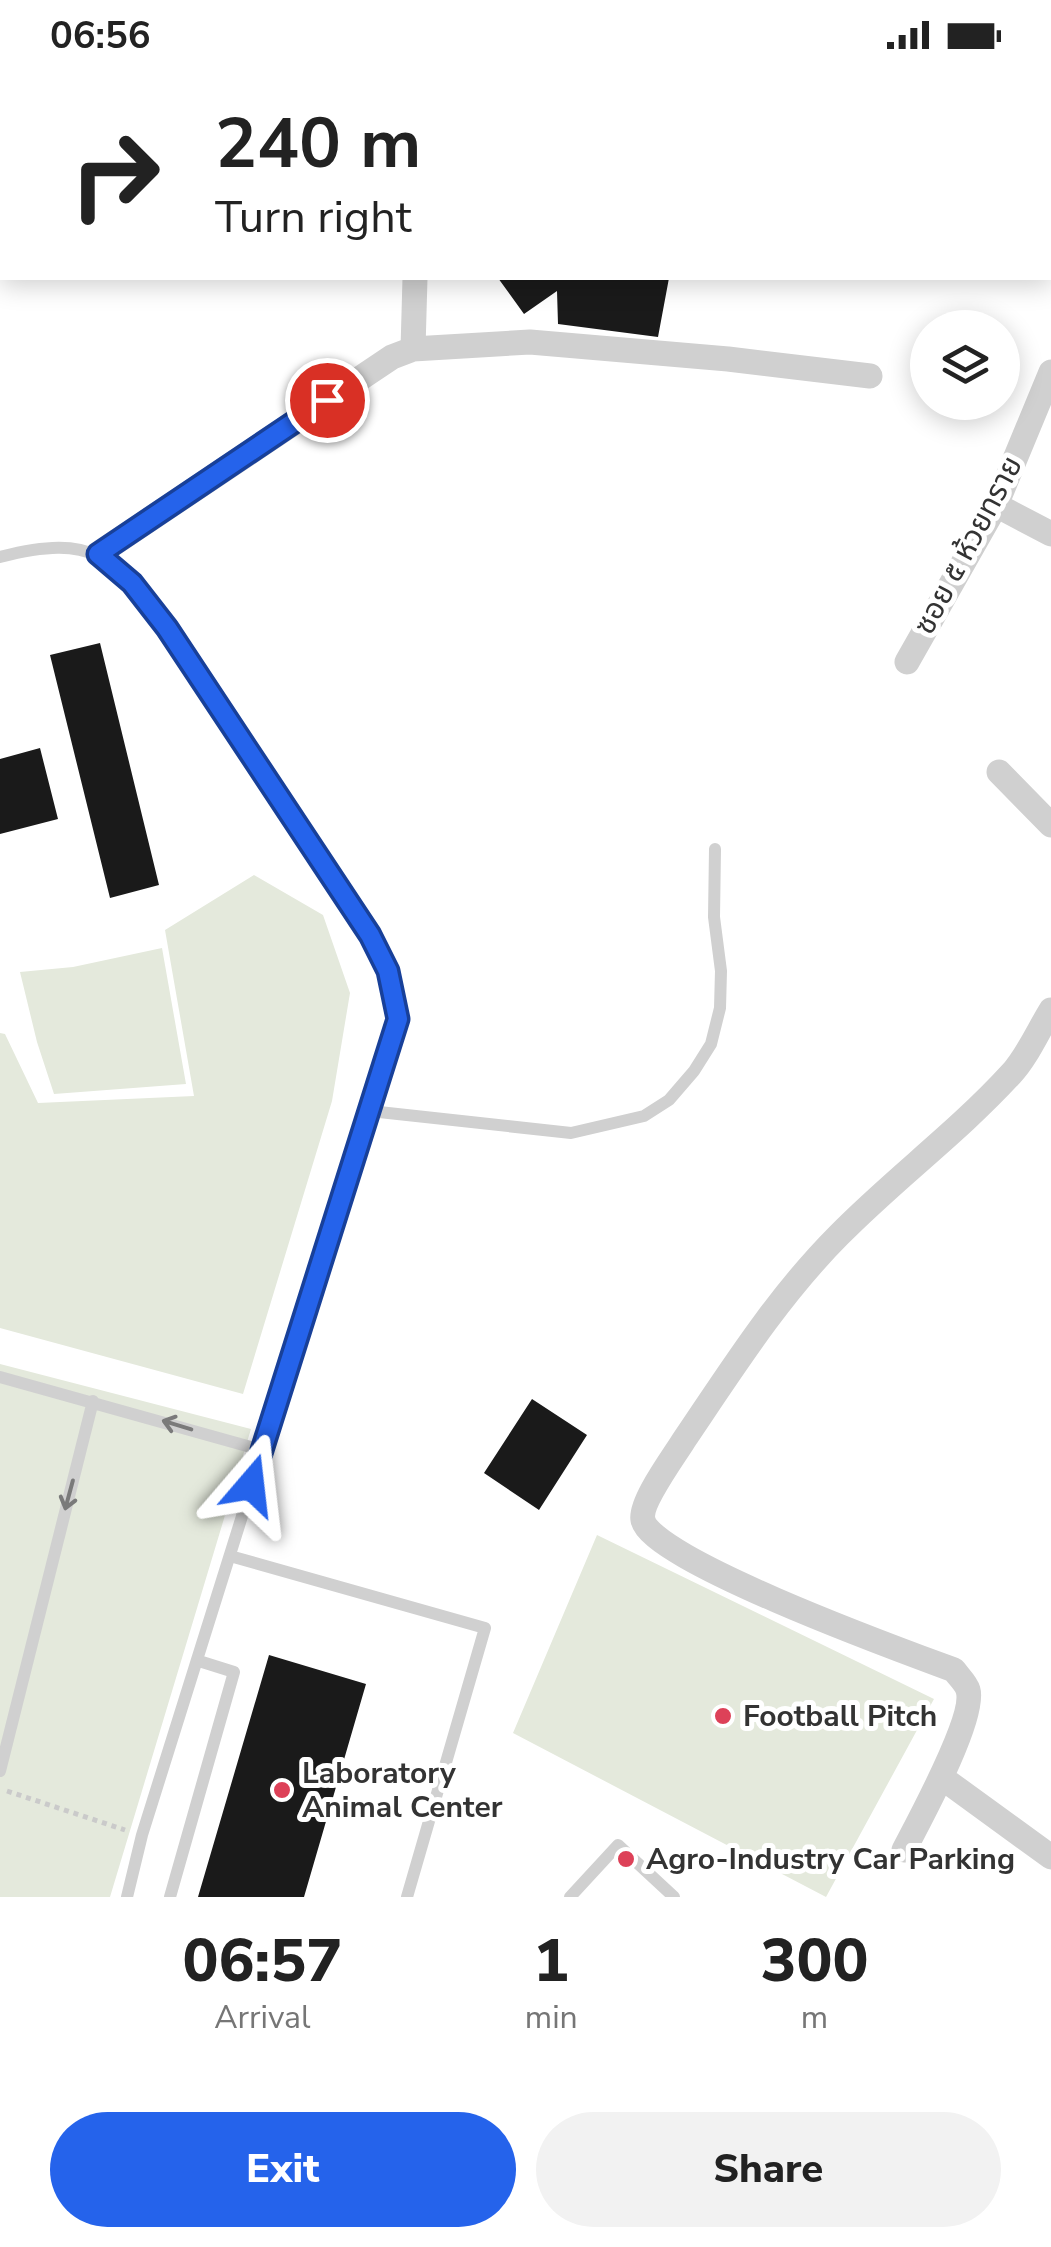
<!DOCTYPE html>
<meta charset="utf-8">
<style>
body{margin:0;font-family:"Nunito Sans","Noto Sans Thai",sans-serif;background:#f2f2f2;color:#222;height:100vh;display:flex;flex-direction:column;font-size:38px;white-space:nowrap}
*{box-sizing:border-box;margin:0}
p{font-size:32px;color:#767676}
.icon{flex:none;width:55px;height:55px;fill:none;stroke:currentColor;stroke-width:2;stroke-linecap:round;stroke-linejoin:round}
.map{position:relative;height:1827px;overflow:hidden}
.drawer{display:flex;flex-direction:column;background:#fff;flex:1}
.drawer>*{flex:none}
.top-card{position:absolute;left:0px;top:0px;width:1052px;height:210px;box-shadow:0 5px 25px #0003;background:#fff;color:#222;overflow:hidden}
.tools{position:absolute;left:910px;top:240px;display:grid;gap:20px}
.tools a{display:grid;place-items:center;width:110px;height:110px;border-radius:50%;background:#fff;box-shadow:0 5px 25px #0003;font-size:50px}
.pin{position:absolute;display:grid;place-items:center;width:85px;height:85px;color:#fff;margin:-42px;border:5px solid #fff;border-radius:50%;box-shadow:0 2px 10px #0007}
.me{position:absolute;width:110px;margin:-55px;rotate:17deg;stroke-linejoin:round;filter:drop-shadow(0 0 8px #0008)}
.turn{display:flex;align-items:center;gap:35px;height:210px;padding:0 50px;font-size:45px}
.turn .icon{width:130px;height:130px;stroke-width:2.5}
.turn b{display:block;font-size:70px;line-height:85px}
.eta{display:flex;justify-content:space-evenly;align-items:center;height:170px;text-align:center}
.eta b{font-size:60px;font-weight:800;line-height:70px}
.button{display:flex;gap:20px;margin-top:auto;padding:20px 50px}
.button a{flex:1;height:115px;border-radius:60px;background:#2563eb;color:#fff;font-size:40px;font-weight:800;line-height:115px;text-align:center}
.button a+a{background:#f2f2f2;color:#222}
.status{display:flex;justify-content:space-between;align-items:center;height:70px;padding:0 50px;background:#fff;direction:ltr}
.status svg{height:28px;fill:currentColor}
.map>svg:first-child{display:block}
.green{fill:#e4e9dc}
.building{fill:#1a1a1a}
.lines{fill:none;stroke-linecap:round;stroke-linejoin:round}
.path{stroke:#cacaca;stroke-width:5;stroke-dasharray:5 5;stroke-linecap:butt}
.lane{stroke:#d0d0d0;stroke-width:12}
.street{stroke:#d0d0d0;stroke-width:25}
.oneway{stroke:#7a7a7a}
.route-casing{stroke:#184099;stroke-width:25}
.route{stroke:#2563eb;stroke-width:18}
.poi-dot{fill:#dd4158;stroke:#fff;stroke-width:4}
.labels{text-anchor:middle;stroke-width:10;stroke-linejoin:round;paint-order:stroke}
.street-label{font-size:30px;fill:#333;stroke:#fff}
.poi-label{font-size:30px;font-weight:bold;fill:#333;stroke:#fff;text-anchor:start}
</style>
<div class="status"><b>06:56</b><svg viewBox="0 0 49 12"><path d="M0 12V9h3v3zM5 12V6h3v6zM10 12V3h3v9zM15 12V0h3v12zM26 1h20v11H26zM47 4h2v5h-2z"/></svg></div>
<div class="map">
<svg width="1051" height="1827" viewBox="0 0 1051 1827">
<rect width="100%" height="100%" fill="#fff"/>
<!-- green -->
<path class="green" d="M254 805 323 845 350 923 332 1031 243 1324 0 1258V963L5 964 38 1033 194 1026 165 860Z
M162 878 186 1014 54 1024 37 972 20 902 73 897Z
M0 1294 251 1359 110 1827H0Z
M597 1465 934 1629 826 1827 513 1663Z"/>
<!-- building -->
<path class="building" d="M498 208H669L658 267 558 254 557 221 524 244Z
M100 573 159 815 110 828 50 585Z
M40 678 58 749 0 764V689Z
M532 1329 587 1365 539 1440 484 1403Z
M269 1585 366 1614 304 1827H198Z"/>
<g class="lines">
<!-- path -->
<path class="path" d="M7 1721 125 1760"/>
<!-- lane -->
<path class="lane" d="M0 487C95 463 112 486 167 558L370 865 388 901 398 949 142 1765 127 1827
M370 1041 571 1063 644 1046 669 1030 694 1001 711 974 720 938 721 901 714 847 715 779
M0 1307 261 1380
M230 1486 485 1558 407 1827
M0 1701 93 1331
M170 1827 234 1602 199 1591
M570 1827 618 1775 674 1827"/>
<!-- street -->
<path class="street" d="M986 2 988 0
M1050 165H1051
M413 279 530 272 728 289 870 306
M996 435 1051 464
M98 484 392 287 413 279 415 208
M907 592 996 435 1051 302
M999 702 1051 755
M941 1707 1051 1787
M904 1780C919 1751 976 1647 968 1620 966 1613 958 1606 954 1600 908 1583 651 1490 643 1450 639 1433 675 1385 684 1370 732 1299 778 1226 839 1165 894 1109 958 1062 1011 1004 1027 987 1038 961 1051 940"/>
</g>
<!-- one-way arrows -->
<defs><path id="oneway-shaft" d="M-6 0H5M1.5-3L5.5 0L1.5 3" fill="none" stroke-width="1.6" stroke-linecap="round" stroke-linejoin="round" transform="scale(2.5)"/></defs>
<g class="oneway">
<use href="#oneway-shaft" transform="translate(177 1355) rotate(-163)"/>
<use href="#oneway-shaft" transform="translate(69 1425) rotate(105)"/>
</g>
<g class="lines">
<defs>
<path id="route" d="M251 1415 398 949 388 901 370 865 167 558 132 513 98 484 327 330"/>
</defs>
<!-- route casing -->
<use href="#route" class="route-casing"/>
<!-- route -->
<use href="#route" class="route"/>
</g>
<!-- markers -->
<g class="poi-dot">
<circle cx="723" cy="1646" r="10"/>
<circle cx="282" cy="1720" r="10"/>
<circle cx="626" cy="1789" r="10"/>
</g>
<g class="labels">
<!-- street labels -->
<g class="street-label">
<text transform="translate(968 475) rotate(-62)" y="10">ซอย ๕ ห้วยทราย</text>
</g>
<!-- poi labels -->
<g class="poi-label">
<text x="743" y="1656">Football Pitch</text>
<text x="302" y="1713">Laboratory<tspan x="302" dy="34">Animal Center</tspan></text>
<text x="646" y="1799">Agro-Industry Car Parking</text>
</g>
</g>
</svg>
<div class="tools">
<a><svg class="icon" aria-label="layers" viewBox="0 0 24 24"><path d="M12 4l9 5-9 5-9-5zM3 14l9 5 9-5"/></svg></a>
</div>
<div class="pin" style="left:327px;top:330px;background:#d93025"><svg class="icon" aria-label="arrive" viewBox="0 0 24 24"><path d="M6 21V4h12l-3 4 3 4H6"/></svg></div>
<svg class="me" style="left:251px;top:1415px" viewBox="-20 -20 40 40"><path d="M0-17L14 15 0 8-14 15z" fill="#2563eb" stroke="#fff" stroke-width="4"/></svg>
<div class="top-card">
<div class="turn"><svg class="icon" aria-label="right" viewBox="0 0 24 24"><path d="M7 20v-9h11M14 6l5 5-5 5"/></svg><div><b>240 m</b>Turn right</div></div>
</div>
</div>
<section class="drawer">
<div class="eta">
<div><b>06:57</b><p>Arrival</p></div>
<div><b>1</b><p>min</p></div>
<div><b>300</b><p>m</p></div>
</div>
<div class="button"><a>Exit</a><a>Share</a></div>
</section>
